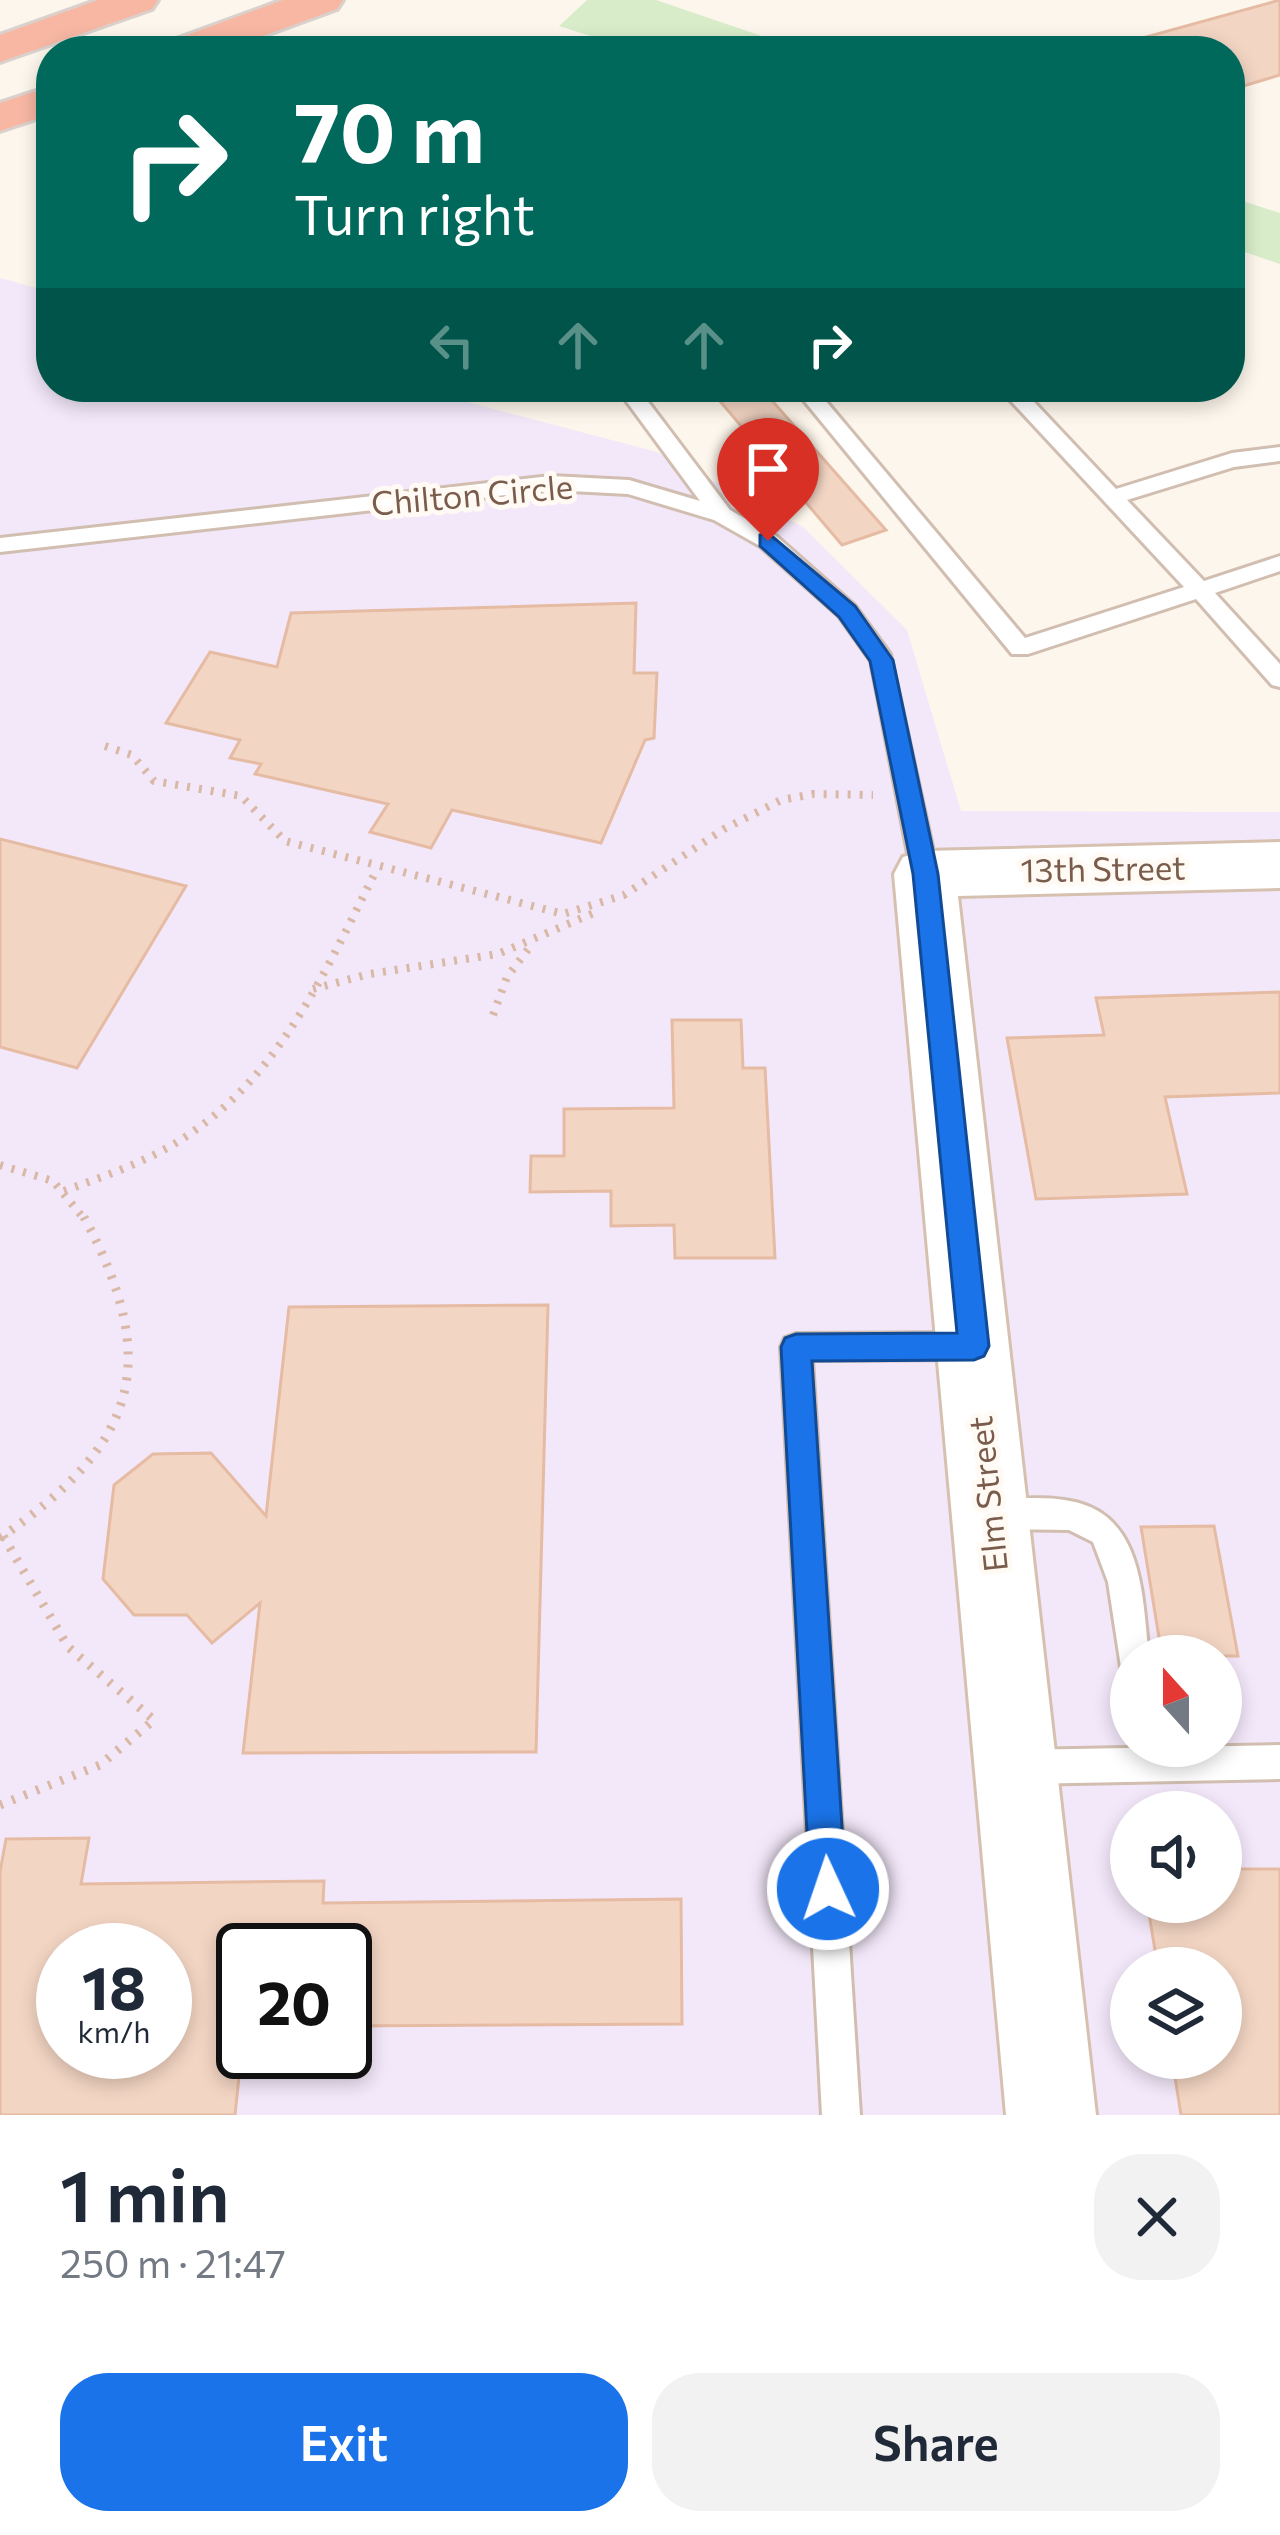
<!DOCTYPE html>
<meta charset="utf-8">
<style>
body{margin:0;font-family:Commissioner,sans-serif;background:#f2f2f3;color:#1f2937;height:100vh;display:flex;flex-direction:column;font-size:45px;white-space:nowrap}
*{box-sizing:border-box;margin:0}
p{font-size:39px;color:#747a83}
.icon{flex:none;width:66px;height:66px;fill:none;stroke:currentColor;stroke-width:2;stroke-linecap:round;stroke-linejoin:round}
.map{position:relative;height:2115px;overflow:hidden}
.sheet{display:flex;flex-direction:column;background:#fff;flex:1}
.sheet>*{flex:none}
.hud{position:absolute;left:36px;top:36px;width:1209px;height:366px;border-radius:48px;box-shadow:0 6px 18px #0003;background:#00695c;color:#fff;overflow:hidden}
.needle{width:78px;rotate:339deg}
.tools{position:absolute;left:1110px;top:1635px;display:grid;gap:24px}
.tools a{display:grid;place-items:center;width:132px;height:132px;border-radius:50%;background:#fff;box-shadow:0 6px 18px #0003;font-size:60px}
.speed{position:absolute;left:36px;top:1923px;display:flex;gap:24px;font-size:60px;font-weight:700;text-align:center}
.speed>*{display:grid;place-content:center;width:156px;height:156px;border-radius:50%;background:#fff;box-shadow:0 6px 18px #0003;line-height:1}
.speed small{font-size:30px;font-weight:400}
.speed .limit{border:6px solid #111;border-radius:18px;background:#fff;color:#111}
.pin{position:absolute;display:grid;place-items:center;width:102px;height:102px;color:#fff;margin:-123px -51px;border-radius:50% 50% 50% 0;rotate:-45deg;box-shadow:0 0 12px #0007}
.pin .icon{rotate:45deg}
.me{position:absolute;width:132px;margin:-66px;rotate:357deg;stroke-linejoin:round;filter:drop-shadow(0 0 9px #0008)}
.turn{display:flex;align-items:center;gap:42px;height:252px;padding:0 60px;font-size:54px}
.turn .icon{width:156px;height:156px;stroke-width:2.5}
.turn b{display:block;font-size:84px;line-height:102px}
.lanes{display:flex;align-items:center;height:114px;padding:0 60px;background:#0003;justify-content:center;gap:60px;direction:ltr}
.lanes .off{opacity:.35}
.round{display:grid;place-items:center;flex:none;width:126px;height:126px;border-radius:48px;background:#f2f2f3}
.summary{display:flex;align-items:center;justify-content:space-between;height:204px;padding:0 60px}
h1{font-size:72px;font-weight:600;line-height:90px}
.button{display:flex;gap:24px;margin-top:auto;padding:24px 60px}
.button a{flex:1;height:138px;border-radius:48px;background:#1a73e8;color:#fff;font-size:48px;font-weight:600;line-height:138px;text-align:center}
.button a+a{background:#f2f2f3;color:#1f2937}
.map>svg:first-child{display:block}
.education{fill:#f3e8fa;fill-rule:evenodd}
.green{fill:#d8ecc9}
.building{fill:#f3d5c3;stroke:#e6bba3;stroke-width:3;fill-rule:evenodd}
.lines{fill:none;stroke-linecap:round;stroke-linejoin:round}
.lane-casing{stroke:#d1beb0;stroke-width:6}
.secondary-casing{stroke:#d6c0b0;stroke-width:6}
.highway-casing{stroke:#dad1cd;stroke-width:6}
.path-far1{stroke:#d9b8a5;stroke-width:8;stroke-dasharray:3 9;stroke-linecap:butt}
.path{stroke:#d9b8a5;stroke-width:9;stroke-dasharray:3 10;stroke-linecap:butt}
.lane{fill:#fff;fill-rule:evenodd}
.secondary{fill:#fff;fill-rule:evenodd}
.highway{fill:#f7b7a3;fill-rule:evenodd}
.route{fill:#1a73e8;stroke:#114b97;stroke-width:3}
.labels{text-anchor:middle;stroke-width:10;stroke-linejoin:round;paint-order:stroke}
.street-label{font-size:33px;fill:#7a5c4d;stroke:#fffaf3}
</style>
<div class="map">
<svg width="1280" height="2115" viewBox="0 0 1280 2115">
<rect width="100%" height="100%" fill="#fdf6ec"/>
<!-- education -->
<path class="education" d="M0 278 51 292V387H411L657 452 803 527 907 630 961 811 1280 812V2115H0ZM1131 1656H1221V1746H1131ZM1131 1812H1221V1902H1131ZM63 1950H165V2052H63ZM243 1950H345V2052H243ZM1131 1968H1221V2058H1131Z"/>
<!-- green -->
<path class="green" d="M587 0H656L806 51H638L559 26Z
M1230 197 1280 213V264L1230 247Z"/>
<!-- building -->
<path class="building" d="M1280 0V75L1230 90V51H1137L1135 40Z
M708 387H760L886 530 842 545Z
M636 603 634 673H657L654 738 645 740 601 843 452 810 431 848 370 832 388 804 255 774 261 764 230 758 240 740 166 723 210 652 277 667 291 613Z
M0 839 186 886 77 1068 0 1047Z
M1280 992V1093L1165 1097 1187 1194 1036 1199 1007 1038 1104 1035 1096 998Z
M672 1020H741L743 1068H765L775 1258H675L674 1225 611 1226V1191L530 1192 531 1156H564V1109L674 1108Z
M548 1305 536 1752 243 1753 260 1603 212 1643 187 1615H134L103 1579 114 1485 153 1454 211 1453 266 1516 289 1307Z
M1214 1526 1238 1656H1162L1141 1527Z
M89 1838 81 1884 324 1881 323 1903 681 1899 682 2024 345 2026V1950H243V2039L235 2115H0V1872L6 1839ZM63 1950H165V2052H63Z
M1221 1869H1280V2115H1181L1172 2058H1221V1968H1158L1147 1902H1221Z"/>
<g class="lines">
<defs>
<path id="lane" d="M616 387H637L730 510 776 536 855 606 890 654 938 874 934 881H916L912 874 871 661 839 616 760 546 714 520 628 494 551 490 0 552V538L551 476 629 480 700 501Z
M793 387H814L1025 638 1184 587 998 387H1020L1116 489 1232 453 1280 447V461L1234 467 1127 500 1204 581 1280 556V571L1215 593 1280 664V687L1272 685 1196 599 1028 654H1012Z
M970 1333 981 1337 985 1346 981 1355 970 1359 812 1360 860 2115H822L781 1347 785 1338 796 1334Z
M994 1499C1019 1499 1045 1496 1070 1501 1144 1514 1142 1597 1149 1656H1131V1671L1121 1667 1108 1582 1093 1542 1069 1530 994 1529 983 1524 978 1514 983 1504Z
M1280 1745V1779L1021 1784 1009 1779 1004 1767 1009 1755 1021 1750Z"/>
<path id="secondary" d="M1280 842V888L958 896 1096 2115H1006L894 874 903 857 925 851Z"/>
<path id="highway" d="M98 0H158L152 9 0 62V35Z
M283 0H343L337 9 222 51H162L168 42Z
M51 86V114L0 131V103Z"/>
</defs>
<!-- lane casing -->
<use href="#lane" class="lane-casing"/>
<!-- secondary casing -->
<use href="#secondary" class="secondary-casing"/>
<!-- highway casing -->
<use href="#highway" class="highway-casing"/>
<!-- path-far1 -->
<path class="path-far1" d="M105 746 132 755 154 781 241 796 285 841 563 914 624 895 724 829 781 800 814 794 873 795
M313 989 369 974 498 954 596 912
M493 1015 507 977 529 948
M0 1165 53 1181 85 1220
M64 1191C107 1175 153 1160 191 1133 284 1070 328 965 377 869"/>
<!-- path -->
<path class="path" d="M0 1538C135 1445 164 1366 84 1217
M0 1805 100 1765 154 1720 68 1647 3 1536"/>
<!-- lane -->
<use href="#lane" class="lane"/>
<!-- secondary -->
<use href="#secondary" class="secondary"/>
<!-- highway -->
<use href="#highway" class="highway"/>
</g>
<!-- route -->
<path class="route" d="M768 533 855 606 893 660 938 874 989 1346 984 1356 974 1360 812 1361 846 1889 840 1902 828 1907 816 1902 810 1889 781 1347 785 1338 796 1334 957 1333 913 874 870 661 839 617 760 546V535Z"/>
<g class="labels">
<!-- street labels -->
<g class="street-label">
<text transform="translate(472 495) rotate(-5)" y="12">Chilton Circle</text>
<text transform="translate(1103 869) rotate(-1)" y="12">13th Street</text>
<text transform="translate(988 1494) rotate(-96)" y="12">Elm Street</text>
</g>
</g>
</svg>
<div class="tools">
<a><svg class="needle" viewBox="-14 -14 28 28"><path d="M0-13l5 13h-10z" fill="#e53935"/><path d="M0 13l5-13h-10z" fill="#747a83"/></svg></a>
<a><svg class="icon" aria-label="sound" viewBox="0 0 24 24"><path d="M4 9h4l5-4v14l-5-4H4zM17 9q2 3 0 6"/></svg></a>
<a><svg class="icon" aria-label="layers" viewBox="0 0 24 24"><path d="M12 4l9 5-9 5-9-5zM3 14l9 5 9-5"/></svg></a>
</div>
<div class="speed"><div>18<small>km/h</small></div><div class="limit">20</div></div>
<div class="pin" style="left:768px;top:541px;background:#d93025"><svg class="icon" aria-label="arrive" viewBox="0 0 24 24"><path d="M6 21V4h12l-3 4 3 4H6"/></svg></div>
<svg class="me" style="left:828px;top:1889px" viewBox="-20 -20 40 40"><circle r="17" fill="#1a73e8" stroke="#fff" stroke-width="3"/><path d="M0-11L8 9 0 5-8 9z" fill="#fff"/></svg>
<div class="hud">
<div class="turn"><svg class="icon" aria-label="right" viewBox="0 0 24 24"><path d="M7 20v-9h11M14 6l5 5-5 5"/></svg><div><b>70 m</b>Turn right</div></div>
<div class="lanes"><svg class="icon off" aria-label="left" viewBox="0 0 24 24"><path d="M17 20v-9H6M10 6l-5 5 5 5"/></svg><svg class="icon off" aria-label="ahead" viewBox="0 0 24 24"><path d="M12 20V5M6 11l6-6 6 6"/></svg><svg class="icon off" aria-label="ahead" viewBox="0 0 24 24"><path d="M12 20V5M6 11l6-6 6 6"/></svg><svg class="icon" aria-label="right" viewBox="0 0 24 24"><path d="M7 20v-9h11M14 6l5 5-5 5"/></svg></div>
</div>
</div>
<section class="sheet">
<div class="summary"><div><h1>1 min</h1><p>250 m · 21:47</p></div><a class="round"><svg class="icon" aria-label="close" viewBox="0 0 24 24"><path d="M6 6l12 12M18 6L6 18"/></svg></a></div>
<div class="button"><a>Exit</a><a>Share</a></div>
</section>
